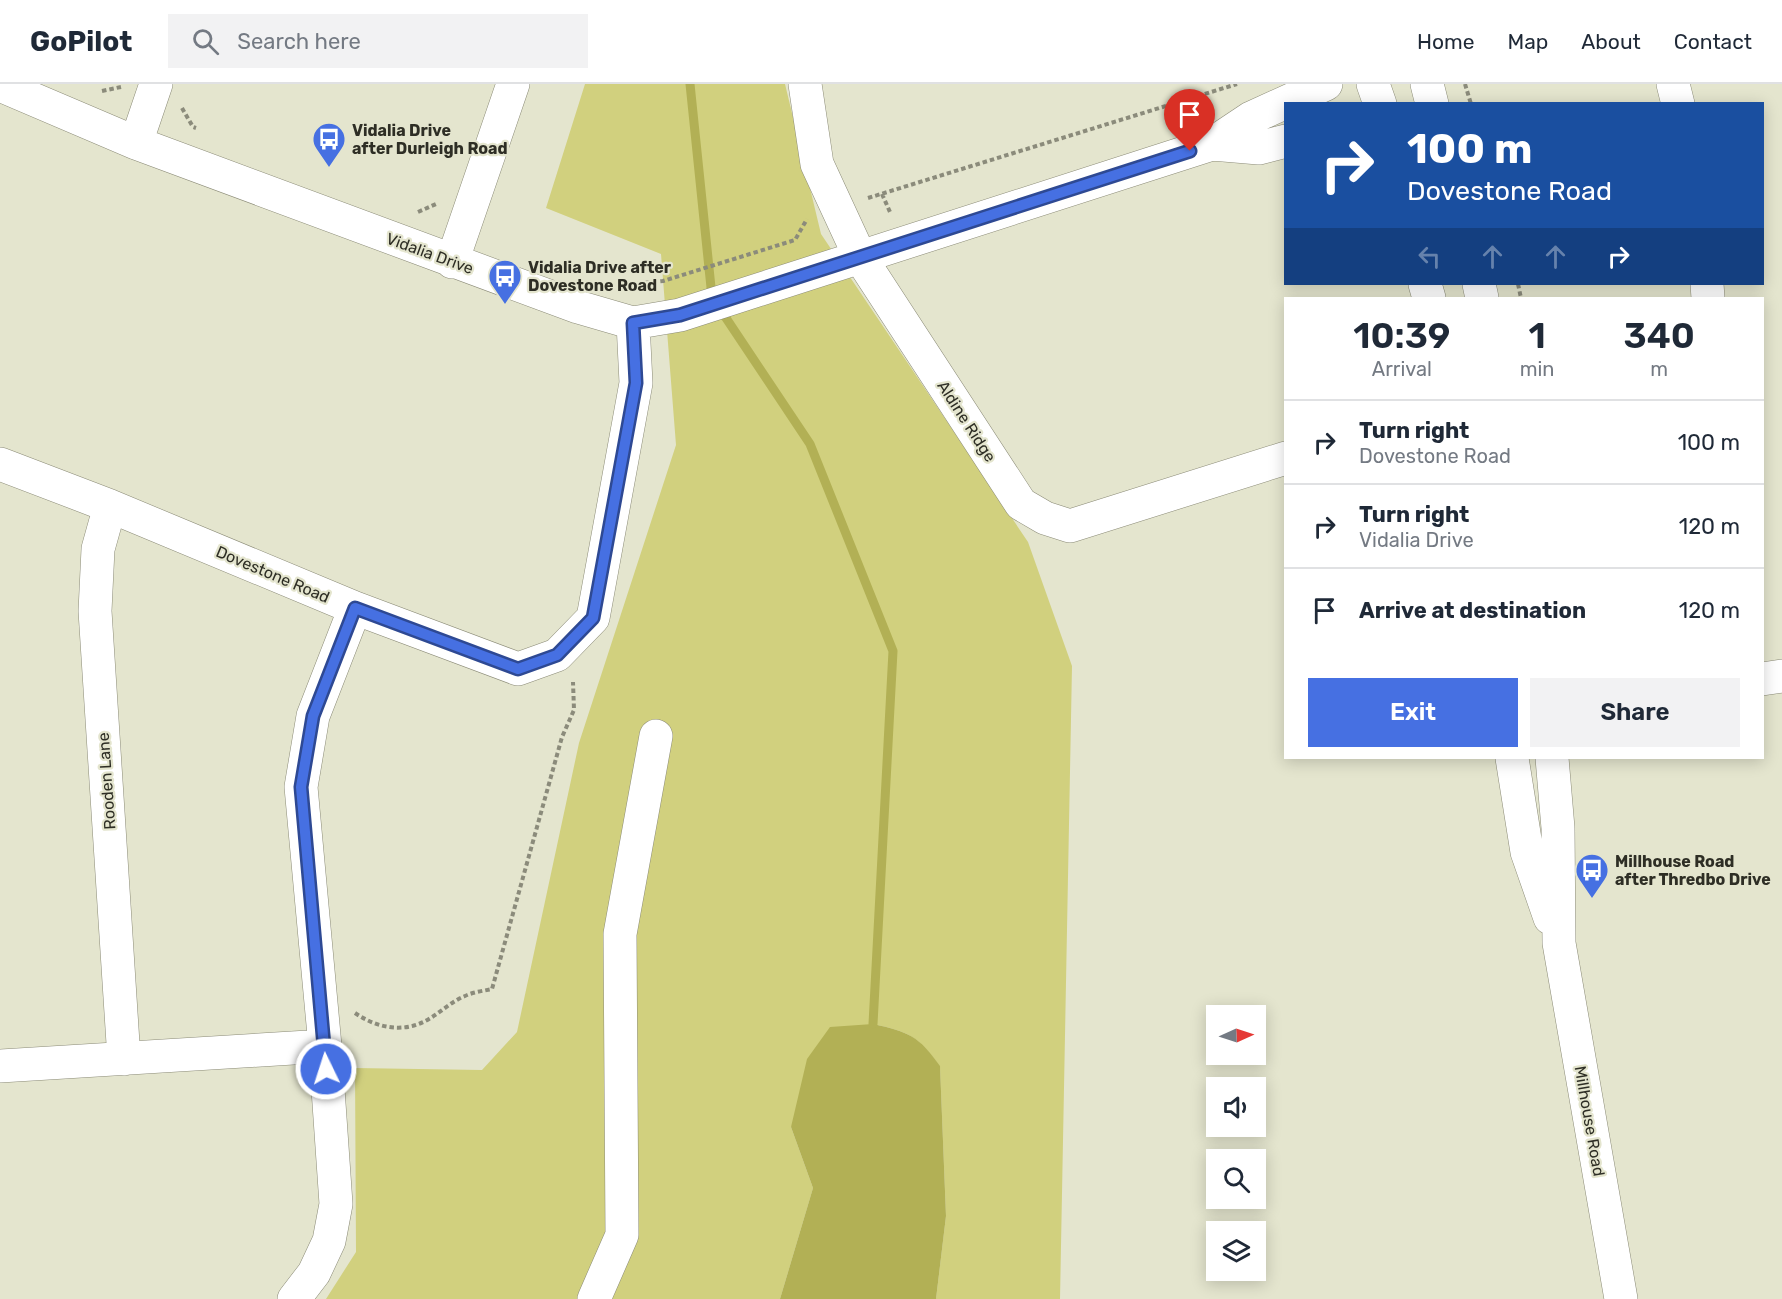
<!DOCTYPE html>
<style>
body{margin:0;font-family:Rubik,sans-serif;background:#f2f2f3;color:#1f2937;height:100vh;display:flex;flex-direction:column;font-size:22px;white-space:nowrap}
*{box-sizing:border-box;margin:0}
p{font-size:20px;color:#747a83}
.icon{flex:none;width:33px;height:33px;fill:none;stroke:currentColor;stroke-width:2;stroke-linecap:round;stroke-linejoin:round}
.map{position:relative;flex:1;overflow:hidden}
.details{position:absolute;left:1284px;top:213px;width:480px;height:462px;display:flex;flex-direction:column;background:#fff;border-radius:0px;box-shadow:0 3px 15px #0003}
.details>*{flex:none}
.hud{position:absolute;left:1284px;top:18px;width:480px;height:183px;border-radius:0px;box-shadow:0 3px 15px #0003;background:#1a4fa0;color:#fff;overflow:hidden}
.needle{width:39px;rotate:87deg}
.controls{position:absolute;left:1206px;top:921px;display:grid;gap:12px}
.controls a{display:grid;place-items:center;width:60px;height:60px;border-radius:0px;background:#fff;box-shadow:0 3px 15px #0003;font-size:30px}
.pin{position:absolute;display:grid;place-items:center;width:51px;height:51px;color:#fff;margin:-62px -26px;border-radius:50% 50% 50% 0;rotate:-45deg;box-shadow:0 0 6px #0007}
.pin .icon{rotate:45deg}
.me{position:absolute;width:66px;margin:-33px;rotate:356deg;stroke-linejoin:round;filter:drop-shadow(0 0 4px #0008)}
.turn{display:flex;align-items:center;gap:21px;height:126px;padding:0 24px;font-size:27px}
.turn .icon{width:78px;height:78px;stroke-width:2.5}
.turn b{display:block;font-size:42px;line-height:51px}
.lanes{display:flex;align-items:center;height:57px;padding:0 24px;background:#0003;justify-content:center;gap:30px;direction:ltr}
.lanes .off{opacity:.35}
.eta{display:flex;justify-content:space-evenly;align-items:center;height:102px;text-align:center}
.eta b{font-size:36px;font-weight:600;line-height:42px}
.action{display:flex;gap:12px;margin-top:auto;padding:12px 24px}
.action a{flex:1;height:69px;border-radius:0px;background:#4670e2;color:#fff;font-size:24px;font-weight:600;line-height:69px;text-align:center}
.action a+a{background:#f2f2f3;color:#1f2937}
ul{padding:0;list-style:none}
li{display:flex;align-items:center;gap:18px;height:84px;padding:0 24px;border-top:2px solid #e0e1e3}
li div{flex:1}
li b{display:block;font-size:22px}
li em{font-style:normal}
header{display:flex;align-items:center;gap:36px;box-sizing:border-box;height:84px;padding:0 30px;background:#fff;border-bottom:2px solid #e0e1e3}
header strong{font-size:28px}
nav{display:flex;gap:33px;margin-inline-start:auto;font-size:21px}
.search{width:420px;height:54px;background:#f2f2f3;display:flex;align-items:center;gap:15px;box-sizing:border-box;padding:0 21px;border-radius:0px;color:#747a83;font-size:22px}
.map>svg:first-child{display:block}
.green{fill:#d1d07e}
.water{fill:#b2b055}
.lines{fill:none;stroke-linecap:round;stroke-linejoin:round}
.stream{stroke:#b2b055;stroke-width:9}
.minor-casing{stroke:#8b8b77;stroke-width:34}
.major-casing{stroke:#8b8b77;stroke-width:34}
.path{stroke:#8b8b7b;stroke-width:4;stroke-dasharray:4.5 3;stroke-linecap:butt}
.minor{stroke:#fff;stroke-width:33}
.major{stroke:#fff;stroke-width:33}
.route-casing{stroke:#2e4993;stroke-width:15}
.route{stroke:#4670e2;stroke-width:10}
.labels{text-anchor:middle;stroke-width:4.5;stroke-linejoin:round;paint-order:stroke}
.poi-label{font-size:16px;font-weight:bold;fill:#2e2e25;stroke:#e4e5ce;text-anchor:start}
.street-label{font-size:16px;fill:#2e2e25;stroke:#e4e5ce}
</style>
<header>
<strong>GoPilot</strong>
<div class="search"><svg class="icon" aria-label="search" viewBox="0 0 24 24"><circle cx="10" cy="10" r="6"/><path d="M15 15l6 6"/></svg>Search here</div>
<nav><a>Home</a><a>Map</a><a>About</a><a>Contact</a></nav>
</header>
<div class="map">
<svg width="1782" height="1215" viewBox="0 0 1782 1215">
<rect width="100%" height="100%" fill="#e4e5ce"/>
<!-- green -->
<path class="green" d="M585 0H785L821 150 1028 458 1072 582 1060 1215H936L946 1132 940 983C919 952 909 948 873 940L791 1043 813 1104 780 1215H326L356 1168 355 984 482 986 517 948 579 659 676 361 661 170 546 124Z"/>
<!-- water -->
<path class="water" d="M873 940C909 948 919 952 940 982L946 1132 936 1215H780L813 1104 791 1043 807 975 830 943Z"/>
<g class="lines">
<!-- stream -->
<path class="stream" d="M690 0 712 213 810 360 893 567 873 940"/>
<defs>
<path id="minor" d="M805 0 817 80 860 173 1021 420 1045 434 1070 442 1286 374
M1673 0 1678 20
M0 1 136 59 578 223 633 239 680 231 1212 60 1251 34 1326 0
M136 59 156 0
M1212 60 1259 64 1286 57
M452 178 513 0
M1707 200 1708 214
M0 380 110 422 355 524 518 585 557 571 593 534 636 299 633 239
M110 422 98 465 95 527 124 975
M1762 595 1782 592
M0 982 325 962
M294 1215 314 1189 329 1157 336 1120 325 962 301 703 313 632 355 524
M594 1215 622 1151 620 850 656 652"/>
<path id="major" d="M1373 0 1380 20
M1427 0 1432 20
M1425 200 1429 214
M1479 200 1482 214
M1512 674 1527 768 1550 834
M1552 674 1558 744 1559 859 1621 1215"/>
</defs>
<!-- minor casing -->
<use href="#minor" class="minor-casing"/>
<!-- major casing -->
<use href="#major" class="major-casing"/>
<!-- path -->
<path class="path" d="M1465 0 1471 20
M102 7 121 3
M182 24 193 43 196 44
M882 110 890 128
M868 114 1237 0
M418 128 436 120
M1518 200 1521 214
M623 201 663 197 795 156 807 135
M355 929C377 944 404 950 429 935 441 928 452 917 465 912 473 908 483 907 492 905L562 653 574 626 573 598"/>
<!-- minor -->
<use href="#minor" class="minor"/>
<!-- major -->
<use href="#major" class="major"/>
</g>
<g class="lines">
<defs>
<path id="route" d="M326 985 301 703 313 632 355 524 518 585 557 571 593 534 636 299 633 239 680 231 1190 67"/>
</defs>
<!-- route casing -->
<use href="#route" class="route-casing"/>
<!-- route -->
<use href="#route" class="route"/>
</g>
<!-- icons -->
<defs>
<symbol id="bus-pin" viewBox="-11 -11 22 30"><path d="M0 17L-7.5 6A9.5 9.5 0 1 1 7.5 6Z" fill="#4670e2" stroke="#e4e5ce"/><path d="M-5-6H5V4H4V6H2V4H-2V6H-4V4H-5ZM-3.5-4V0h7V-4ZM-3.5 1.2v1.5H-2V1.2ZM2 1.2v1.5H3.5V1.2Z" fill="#fff"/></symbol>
</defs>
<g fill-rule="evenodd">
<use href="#bus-pin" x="310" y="36" width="38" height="52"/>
<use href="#bus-pin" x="486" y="173" width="38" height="52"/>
<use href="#bus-pin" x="1573" y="767" width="38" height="52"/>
</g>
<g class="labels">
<!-- poi labels -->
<g class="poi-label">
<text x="352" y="52">Vidalia Drive<tspan x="352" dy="18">after Durleigh Road</tspan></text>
<text x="528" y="189">Vidalia Drive after<tspan x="528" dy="18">Dovestone Road</tspan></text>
<text x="1615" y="783">Millhouse Road<tspan x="1615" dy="18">after Thredbo Drive</tspan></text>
</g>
<!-- street labels -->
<g class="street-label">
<text transform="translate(430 169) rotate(20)" y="6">Vidalia Drive</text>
<text transform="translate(967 337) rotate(57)" y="6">Aldine Ridge</text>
<text transform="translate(273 490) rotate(23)" y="6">Dovestone Road</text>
<text transform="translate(106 697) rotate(-94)" y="6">Rooden Lane</text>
<text transform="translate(1590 1037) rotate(80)" y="6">Millhouse Road</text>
</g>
</g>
</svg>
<div class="controls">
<a><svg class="needle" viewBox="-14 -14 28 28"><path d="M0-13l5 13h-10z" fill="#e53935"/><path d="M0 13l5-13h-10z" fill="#747a83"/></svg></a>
<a><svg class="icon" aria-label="sound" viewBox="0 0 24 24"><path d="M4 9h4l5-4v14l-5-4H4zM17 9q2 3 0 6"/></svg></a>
<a><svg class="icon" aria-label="search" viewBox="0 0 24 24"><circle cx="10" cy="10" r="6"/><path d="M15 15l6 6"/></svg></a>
<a><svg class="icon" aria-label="layers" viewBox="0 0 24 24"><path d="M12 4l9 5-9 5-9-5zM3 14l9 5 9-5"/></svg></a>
</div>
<div class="pin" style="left:1190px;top:67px;background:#d93025"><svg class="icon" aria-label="arrive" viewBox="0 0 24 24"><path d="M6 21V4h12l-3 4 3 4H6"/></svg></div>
<svg class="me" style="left:326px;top:985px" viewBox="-20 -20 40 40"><circle r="17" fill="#4670e2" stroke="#fff" stroke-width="3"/><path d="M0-11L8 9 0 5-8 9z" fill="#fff"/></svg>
<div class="hud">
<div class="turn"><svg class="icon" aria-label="right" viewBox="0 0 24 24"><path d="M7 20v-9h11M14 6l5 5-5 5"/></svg><div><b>100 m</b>Dovestone Road</div></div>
<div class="lanes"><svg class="icon off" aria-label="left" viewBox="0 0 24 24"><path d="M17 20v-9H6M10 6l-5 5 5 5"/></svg><svg class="icon off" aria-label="ahead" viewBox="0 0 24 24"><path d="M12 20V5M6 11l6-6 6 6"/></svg><svg class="icon off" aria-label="ahead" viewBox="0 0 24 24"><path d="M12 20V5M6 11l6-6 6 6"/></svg><svg class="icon" aria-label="right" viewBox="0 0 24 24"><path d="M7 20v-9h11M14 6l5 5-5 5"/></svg></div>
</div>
<section class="details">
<div class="eta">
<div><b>10:39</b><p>Arrival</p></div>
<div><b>1</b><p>min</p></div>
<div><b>340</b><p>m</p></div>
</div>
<ul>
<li><svg class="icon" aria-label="right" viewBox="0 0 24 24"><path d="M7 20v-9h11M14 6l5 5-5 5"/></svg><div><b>Turn right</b><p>Dovestone Road</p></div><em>100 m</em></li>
<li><svg class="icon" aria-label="right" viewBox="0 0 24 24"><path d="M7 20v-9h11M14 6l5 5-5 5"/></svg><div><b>Turn right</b><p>Vidalia Drive</p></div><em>120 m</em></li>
<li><svg class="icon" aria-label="arrive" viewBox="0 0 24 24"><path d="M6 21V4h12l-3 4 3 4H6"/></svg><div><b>Arrive at destination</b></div><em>120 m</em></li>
</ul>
<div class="action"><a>Exit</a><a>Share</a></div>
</section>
</div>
